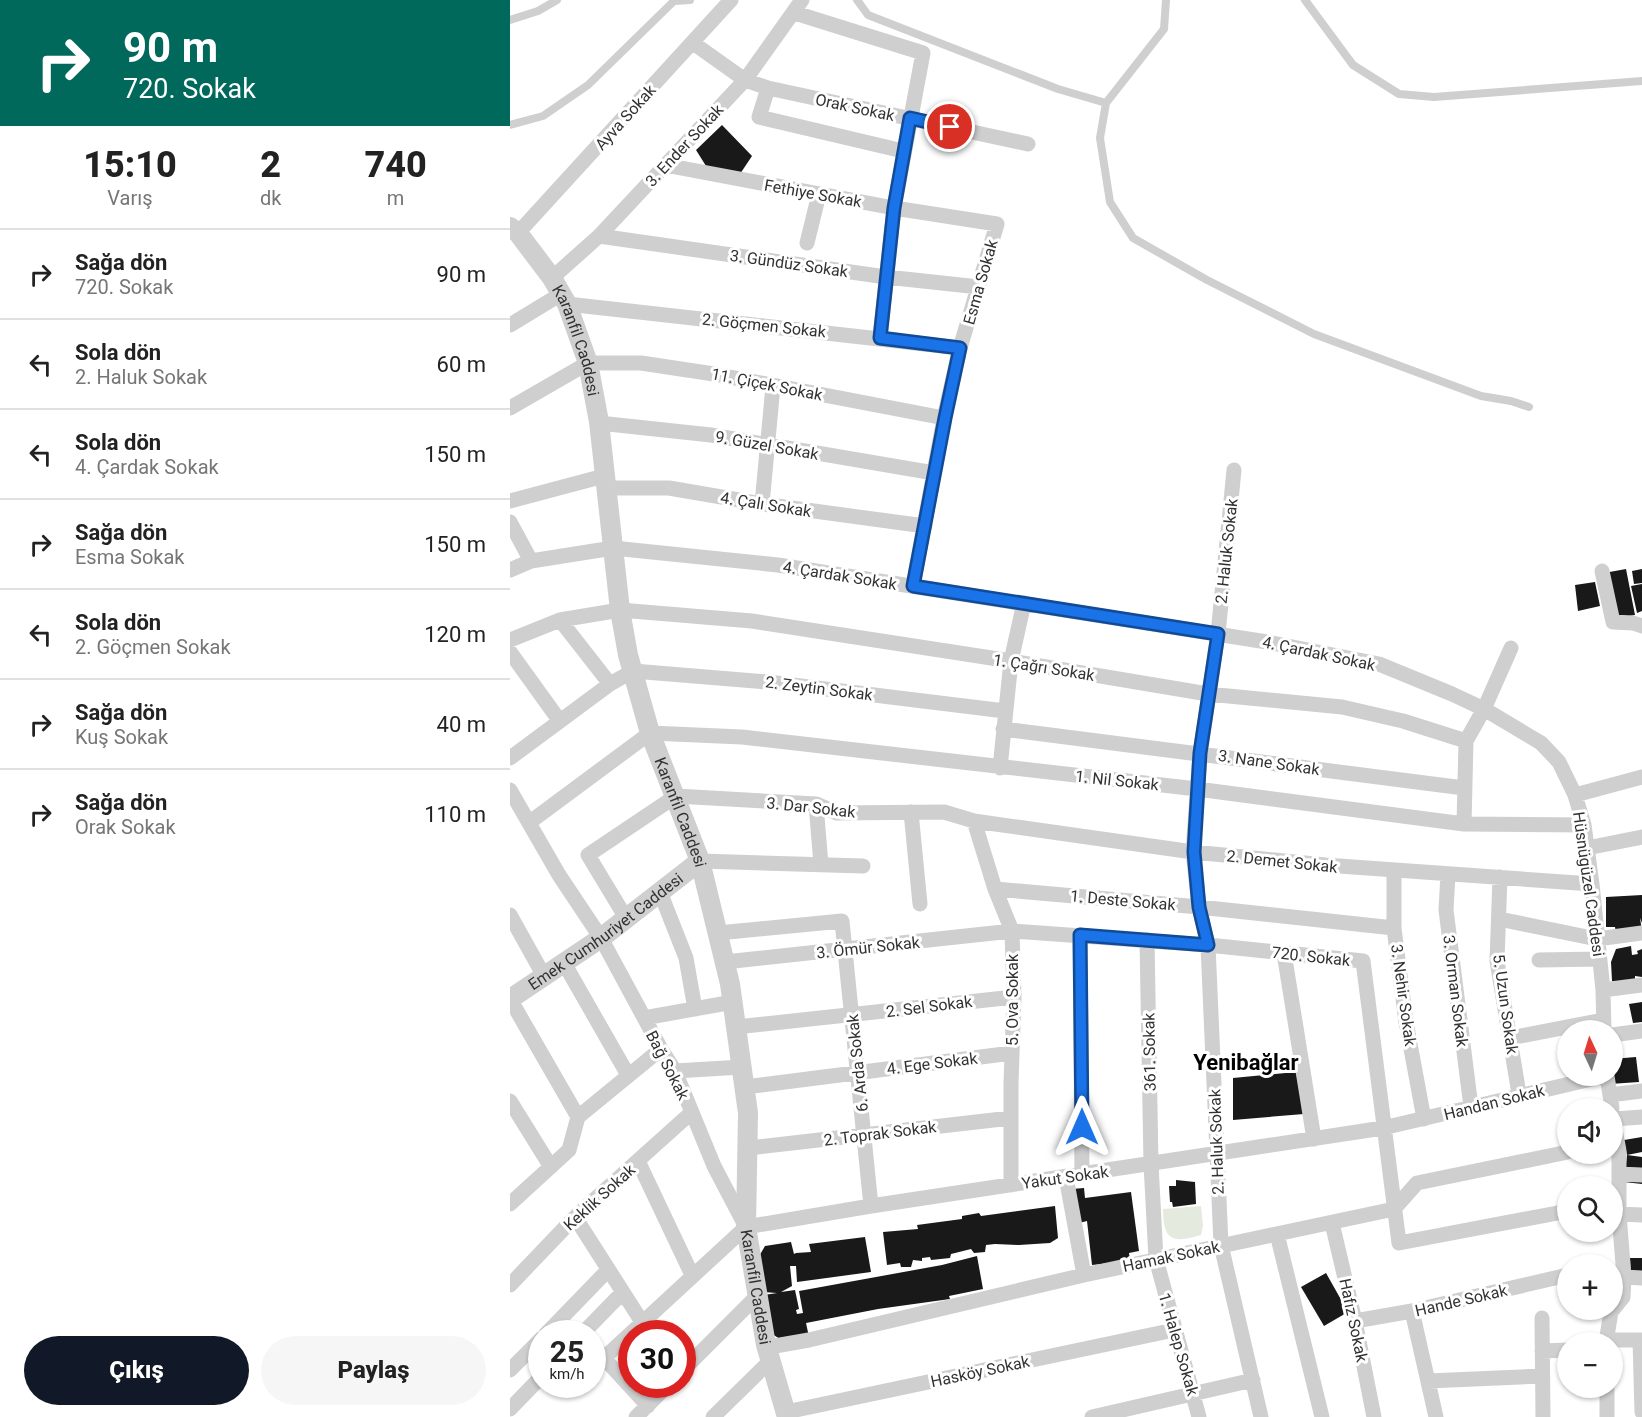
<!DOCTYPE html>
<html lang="tr">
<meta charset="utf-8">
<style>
body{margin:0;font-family:Roboto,sans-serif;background:#f6f6f6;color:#222;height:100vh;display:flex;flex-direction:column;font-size:22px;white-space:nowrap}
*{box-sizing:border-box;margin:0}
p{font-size:20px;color:#767676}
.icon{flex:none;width:33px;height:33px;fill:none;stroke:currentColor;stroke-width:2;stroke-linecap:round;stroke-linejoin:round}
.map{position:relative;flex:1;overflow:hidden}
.drawer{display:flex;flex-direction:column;background:#fff;width:510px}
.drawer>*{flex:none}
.banner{background:#00695c;color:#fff;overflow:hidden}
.needle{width:39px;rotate:356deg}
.controls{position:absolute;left:1047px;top:1020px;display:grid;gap:12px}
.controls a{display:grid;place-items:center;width:66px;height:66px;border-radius:50%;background:#fff;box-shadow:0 2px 4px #0004;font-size:30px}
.speed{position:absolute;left:18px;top:1320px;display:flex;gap:12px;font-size:30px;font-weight:700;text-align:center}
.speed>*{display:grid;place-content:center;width:78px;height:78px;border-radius:50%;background:#fff;box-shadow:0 2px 4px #0004;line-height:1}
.speed small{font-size:15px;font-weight:400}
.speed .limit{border:9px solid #d22;background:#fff;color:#111}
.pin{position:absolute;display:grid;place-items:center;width:51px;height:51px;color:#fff;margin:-26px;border:3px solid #fff;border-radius:50%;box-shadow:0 2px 6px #0007}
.me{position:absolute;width:66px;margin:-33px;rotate:0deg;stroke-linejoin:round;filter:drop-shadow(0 0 4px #0008)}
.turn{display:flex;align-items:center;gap:21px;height:126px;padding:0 24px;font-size:27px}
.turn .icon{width:78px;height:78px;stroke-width:2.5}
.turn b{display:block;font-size:42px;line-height:51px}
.eta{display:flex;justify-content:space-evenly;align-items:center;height:102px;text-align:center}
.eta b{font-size:36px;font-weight:800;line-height:42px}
.action{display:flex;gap:12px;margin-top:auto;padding:12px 24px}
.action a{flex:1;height:69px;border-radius:36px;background:#111827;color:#fff;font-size:24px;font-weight:800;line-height:69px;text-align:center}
.action a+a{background:#f6f6f6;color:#222}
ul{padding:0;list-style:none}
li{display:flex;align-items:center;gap:18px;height:90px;padding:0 24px;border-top:2px solid #e0e0e0}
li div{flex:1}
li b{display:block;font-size:22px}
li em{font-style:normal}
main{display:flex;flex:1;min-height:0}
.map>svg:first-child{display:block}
.green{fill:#e4ebde}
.building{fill:#191919}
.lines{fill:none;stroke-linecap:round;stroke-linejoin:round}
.service{stroke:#cfcfcf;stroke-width:8}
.minor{stroke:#cfcfcf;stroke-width:15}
.tertiary{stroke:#cfcfcf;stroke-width:20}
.route-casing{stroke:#114b97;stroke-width:15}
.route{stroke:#1a73e8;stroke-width:10}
.labels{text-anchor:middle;stroke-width:6;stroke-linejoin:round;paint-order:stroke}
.street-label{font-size:16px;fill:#323232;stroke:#fff}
.district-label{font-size:22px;font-weight:bold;fill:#000;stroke:#fff}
</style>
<main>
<section class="drawer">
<div class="banner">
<div class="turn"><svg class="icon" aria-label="right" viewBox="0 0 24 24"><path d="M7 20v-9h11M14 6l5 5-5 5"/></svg><div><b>90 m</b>720. Sokak</div></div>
</div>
<div class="eta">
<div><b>15:10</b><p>Varış</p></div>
<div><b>2</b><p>dk</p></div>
<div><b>740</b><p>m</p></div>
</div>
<ul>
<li><svg class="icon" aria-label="right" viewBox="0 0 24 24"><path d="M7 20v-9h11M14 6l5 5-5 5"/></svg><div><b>Sağa dön</b><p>720. Sokak</p></div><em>90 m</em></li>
<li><svg class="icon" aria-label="left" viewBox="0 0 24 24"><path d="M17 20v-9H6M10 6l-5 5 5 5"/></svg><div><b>Sola dön</b><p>2. Haluk Sokak</p></div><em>60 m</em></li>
<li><svg class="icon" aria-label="left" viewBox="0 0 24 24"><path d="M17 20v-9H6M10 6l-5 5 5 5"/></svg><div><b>Sola dön</b><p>4. Çardak Sokak</p></div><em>150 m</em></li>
<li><svg class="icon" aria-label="right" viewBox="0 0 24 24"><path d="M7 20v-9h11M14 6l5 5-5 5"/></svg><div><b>Sağa dön</b><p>Esma Sokak</p></div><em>150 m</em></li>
<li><svg class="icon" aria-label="left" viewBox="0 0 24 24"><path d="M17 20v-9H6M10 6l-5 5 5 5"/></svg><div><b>Sola dön</b><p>2. Göçmen Sokak</p></div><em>120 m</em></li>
<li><svg class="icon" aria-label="right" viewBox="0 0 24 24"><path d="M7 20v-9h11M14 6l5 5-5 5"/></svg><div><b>Sağa dön</b><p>Kuş Sokak</p></div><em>40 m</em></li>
<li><svg class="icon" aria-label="right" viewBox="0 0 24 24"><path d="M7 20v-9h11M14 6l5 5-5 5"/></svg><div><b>Sağa dön</b><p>Orak Sokak</p></div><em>110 m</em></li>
</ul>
<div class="action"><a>Çıkış</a><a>Paylaş</a></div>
</section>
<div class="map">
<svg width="1132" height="1417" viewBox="0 0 1132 1417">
<rect width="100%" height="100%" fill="#fff"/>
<!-- green -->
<path class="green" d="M691 1206 693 1226 691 1235C662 1244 653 1240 653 1209Z"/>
<!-- building -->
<path class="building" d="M212 125 242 156 230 174 196 166 186 150Z
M1116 569 1125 615 1102 619 1094 573Z
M1132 569V583L1124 584 1122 571Z
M1085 582 1090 606 1068 611 1065 585Z
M1132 584V611L1127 613 1121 586Z
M1132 895V923L1130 918 1132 931 1106 934 1105 927H1096V897Z
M1121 946 1122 955 1128 954 1127 951 1132 949V977L1125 976V983L1102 981 1101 962 1106 949Z
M1132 1002V1022L1123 1023 1119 1004Z
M1126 1057 1129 1082 1100 1084 1102 1076V1059Z
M786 1072 794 1114 723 1120V1078Z
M1132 1137V1152L1117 1155 1114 1140Z
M1117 1155 1132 1157V1184L1114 1182Z
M666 1180 685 1182 686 1204 663 1207 662 1202H660L659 1186H666Z
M574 1188 575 1198 621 1192 629 1251 619 1253 620 1261 582 1265 577 1221 569 1223 562 1189Z
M545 1206 548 1238 540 1243 509 1245 485 1244 476 1245 475 1252 464 1253 461 1249 441 1254 440 1258 421 1260 420 1257 412 1258V1261L403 1260 401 1267H391L390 1263 377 1265 373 1232 408 1229 407 1225 452 1219V1216L469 1213 471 1216Z
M355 1237 361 1272 287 1282 286 1266H280L282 1286 271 1292 285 1290 289 1309 286 1310 287 1314 293 1313 289 1291 432 1265 467 1256 473 1289 439 1296 440 1299 368 1309 296 1323 299 1337 270 1339 262 1334 254 1295 267 1293 253 1292 248 1258 255 1246 281 1242 284 1254 286 1253 301 1252 299 1244Z
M1120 1258H1132V1281H1121Z
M816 1273 838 1312 814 1326 791 1287Z"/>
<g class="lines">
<!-- service -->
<path class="service" d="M347 0 358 15 548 89 596 103
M656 0 654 29 596 103 590 138 600 202 623 238 697 280 804 334 971 396 1001 401 1019 407
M795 0 843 65 889 94 924 97 1132 81
M0 20 28 11 47 0
M0 125 33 116 78 85 164 1 180 0"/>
<!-- minor -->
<path class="minor" d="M285 13 413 53 384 208 370 338
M183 43 235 80 258 88 518 144
M258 88 249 117 393 151
M155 165 384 208 487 224 450 348 434 418 403 586
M8 233 221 0
M89 236 376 277 469 287
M297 243 309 194
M42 278 89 236 235 80 292 0
M57 304 450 348
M0 325 51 294
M0 408 78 363H131L204 374 434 418
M89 423 201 435 424 473
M724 470 708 634 690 753 683 852 689 907 698 945 711 1245 751 1417
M97 488H159L252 504 415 526
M0 501 94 476
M252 504 263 386
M0 522 21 561
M0 570 21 561 103 548 268 565 757 642 869 664 942 694 974 709 1031 743 1049 762 1065 795 1074 825 1082 884 1093 990 1094 1030
M1092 571 1103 622 1123 623 1132 626
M50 620 100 684
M0 640 50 620 110 610 242 621 501 661 698 694 832 707 893 721 956 741
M0 652 49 720
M493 729 954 788
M0 758 100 684 123 671 258 682 495 711
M490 768 501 661 514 603
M0 790 49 875 91 938 151 1049 165 1071 204 1166 236 1227
M1065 795 1132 777
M306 804 311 865
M401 812 410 904
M464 821 485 889 502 931 504 997 501 1083V1185
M20 822 140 733 232 737 687 789 954 824 1074 825
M954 824 956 741 974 709 1001 648
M1077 848 1132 837
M190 861 353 866
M884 871V928L896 1022 914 1119
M938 874 936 910 961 1107
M990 877 987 961 1009 1094
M485 889 689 907 884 928
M150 892 176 958 185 1009
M0 915 34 976
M116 918 78 855 166 796 306 804 327 813 434 812 464 821 683 852 815 865 1082 884
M989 919 1087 939 1132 933
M208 933 332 921 361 1206
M570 935 572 1175
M637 940 641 1164 646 1259 689 1417
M774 953 804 1139
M1029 960 1089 959
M215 962 502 931 698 945 853 961 889 1243 1058 1211
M54 963 118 1075
M1093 990 1132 985
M0 999 68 1117
M134 1018 223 1002
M226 1027 504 997
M1102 1035 1132 1031
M1000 1038 1093 1020
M165 1071 232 1067
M1097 1076 1102 1108
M235 1087 502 1053
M1100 1095 1132 1091
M0 1101 41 1167
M68 1117 151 1049
M1104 1119 1132 1117
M239 1148 501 1118
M128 1161 182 1275
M1109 1174 1132 1175
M556 1177 574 1275
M0 1204 59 1150 68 1117
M1109 1214 1132 1215
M65 1217 132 1322
M822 1223 845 1321 864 1417
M236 1227 361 1206 873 1128 1094 1076
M767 1234 812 1417
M1114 1277 1132 1278
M0 1285 65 1217 182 1112
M902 1311 926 1417
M1032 1318 1033 1417
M845 1321 902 1311 1058 1275
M36 1334 98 1270
M72 1334 112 1293
M1096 1340H1132
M1130 1340 1132 1412
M1096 1342 1101 1312 1113 1297 1114 1277 1109 1214V1151L1102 1112
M82 1345 138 1406
M256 1345 259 1347 299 1340 574 1275 884 1209 907 1183 1058 1152
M1032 1351 1058 1350
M94 1358 236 1227
M0 1370 32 1338
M172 1371 248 1295
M918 1381 1032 1376
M1097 1388V1417
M0 1409 32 1376
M276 1412 664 1330
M126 1417 159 1384
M203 1417 260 1361
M582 1417 743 1380"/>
<!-- tertiary -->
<g class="tertiary">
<path id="s1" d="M0 227 8 233 42 278 57 304 78 363 89 422 110 610 118 655 140 733 190 861 220 984 238 1113 236 1227 256 1345 277 1417"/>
<path id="s2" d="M0 999 91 938 190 861"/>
</g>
</g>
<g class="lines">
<defs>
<path id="route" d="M440 127 400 118 384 208 370 338 450 348 435 418 403 586 708 634 690 753 684 852 689 907 698 945 570 935 572 1127"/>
</defs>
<!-- route casing -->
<use href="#route" class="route-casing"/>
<!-- route -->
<use href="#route" class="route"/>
</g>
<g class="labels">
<!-- street labels -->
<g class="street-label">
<text transform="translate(345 107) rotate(12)" y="6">Orak Sokak</text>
<text transform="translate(115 117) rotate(-48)" y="6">Ayva Sokak</text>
<text transform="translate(174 145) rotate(-47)" y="6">3. Ender Sokak</text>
<text transform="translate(303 193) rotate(10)" y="6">Fethiye Sokak</text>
<text transform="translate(279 263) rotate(8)" y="6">3. Gündüz Sokak</text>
<text transform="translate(470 282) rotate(-74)" y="6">Esma Sokak</text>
<text transform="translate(254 325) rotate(6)" y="6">2. Göçmen Sokak</text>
<text dy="6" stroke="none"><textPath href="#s1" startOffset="134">Karanfil Caddesi</textPath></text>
<text transform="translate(257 384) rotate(11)" y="6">11. Çiçek Sokak</text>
<text transform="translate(257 445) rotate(10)" y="6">9. Güzel Sokak</text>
<text transform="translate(256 504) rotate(9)" y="6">4. Çalı Sokak</text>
<text transform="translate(716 551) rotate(-84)" y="6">2. Haluk Sokak</text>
<text transform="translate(330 575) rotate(9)" y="6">4. Çardak Sokak</text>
<text transform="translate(809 653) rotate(12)" y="6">4. Çardak Sokak</text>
<text transform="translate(534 667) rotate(9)" y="6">1. Çağrı Sokak</text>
<text transform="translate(309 688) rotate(7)" y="6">2. Zeytin Sokak</text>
<text transform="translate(759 762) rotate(8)" y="6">3. Nane Sokak</text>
<text transform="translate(607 780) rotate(6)" y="6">1. Nil Sokak</text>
<text transform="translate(301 807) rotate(6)" y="6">3. Dar Sokak</text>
<text dy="6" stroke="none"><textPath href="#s1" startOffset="620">Karanfil Caddesi</textPath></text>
<text transform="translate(772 861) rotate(6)" y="6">2. Demet Sokak</text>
<text transform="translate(1079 884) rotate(82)" y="6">Hüsnügüzel Caddesi</text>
<text transform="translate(613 900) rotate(5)" y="6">1. Deste Sokak</text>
<text dy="6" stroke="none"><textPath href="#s2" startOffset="117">Emek Cumhuriyet Caddesi</textPath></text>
<text transform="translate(358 947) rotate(-6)" y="6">3. Ömür Sokak</text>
<text transform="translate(801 956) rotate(6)" y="6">720. Sokak</text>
<text transform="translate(946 991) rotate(83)" y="6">3. Orman Sokak</text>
<text transform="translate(894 995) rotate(82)" y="6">3. Nehir Sokak</text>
<text transform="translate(502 1000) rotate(-90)" y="6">5. Ova Sokak</text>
<text transform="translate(996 1004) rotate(82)" y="6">5. Uzun Sokak</text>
<text transform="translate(419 1006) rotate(-7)" y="6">2. Sel Sokak</text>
<text transform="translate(639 1052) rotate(-91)" y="6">361. Sokak</text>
<text transform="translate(347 1063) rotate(-96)" y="6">6. Arda Sokak</text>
<text transform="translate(422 1063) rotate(-7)" y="6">4. Ege Sokak</text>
<text transform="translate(158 1065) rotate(63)" y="6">Bağ Sokak</text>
<text transform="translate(984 1102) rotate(-14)" y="6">Handan Sokak</text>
<text transform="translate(370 1133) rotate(-7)" y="6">2. Toprak Sokak</text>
<text transform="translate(706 1142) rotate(-92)" y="6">2. Haluk Sokak</text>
<text transform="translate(555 1177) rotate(-8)" y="6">Yakut Sokak</text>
<text transform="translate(89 1197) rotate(-42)" y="6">Keklik Sokak</text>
<text transform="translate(661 1256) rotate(-12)" y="6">Hamak Sokak</text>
<text dy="6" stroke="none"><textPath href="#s1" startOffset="1104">Karanfil Caddesi</textPath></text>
<text transform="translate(951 1300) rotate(-13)" y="6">Hande Sokak</text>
<text transform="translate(844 1320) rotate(78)" y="6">Hafız Sokak</text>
<text transform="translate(669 1344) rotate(74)" y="6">1. Halep Sokak</text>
<text transform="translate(470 1371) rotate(-12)" y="6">Hasköy Sokak</text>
</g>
<!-- district labels -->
<g class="district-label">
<text x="736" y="1070">Yenibağlar</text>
</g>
</g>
</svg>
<div class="controls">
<a><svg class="needle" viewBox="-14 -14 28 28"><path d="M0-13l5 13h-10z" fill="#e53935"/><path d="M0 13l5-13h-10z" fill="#767676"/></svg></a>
<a><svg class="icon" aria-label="sound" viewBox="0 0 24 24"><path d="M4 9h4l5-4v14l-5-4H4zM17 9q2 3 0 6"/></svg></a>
<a><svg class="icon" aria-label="search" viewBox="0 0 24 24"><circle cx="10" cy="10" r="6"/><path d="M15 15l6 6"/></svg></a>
<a>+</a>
<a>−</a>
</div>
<div class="speed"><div>25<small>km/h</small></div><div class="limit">30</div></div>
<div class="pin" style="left:440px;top:127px;background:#d93025"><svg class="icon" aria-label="arrive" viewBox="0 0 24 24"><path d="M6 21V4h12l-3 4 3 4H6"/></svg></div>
<svg class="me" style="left:572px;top:1127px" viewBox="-20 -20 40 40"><path d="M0-17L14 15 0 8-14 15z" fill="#1a73e8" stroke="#fff" stroke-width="4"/></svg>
</div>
</main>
